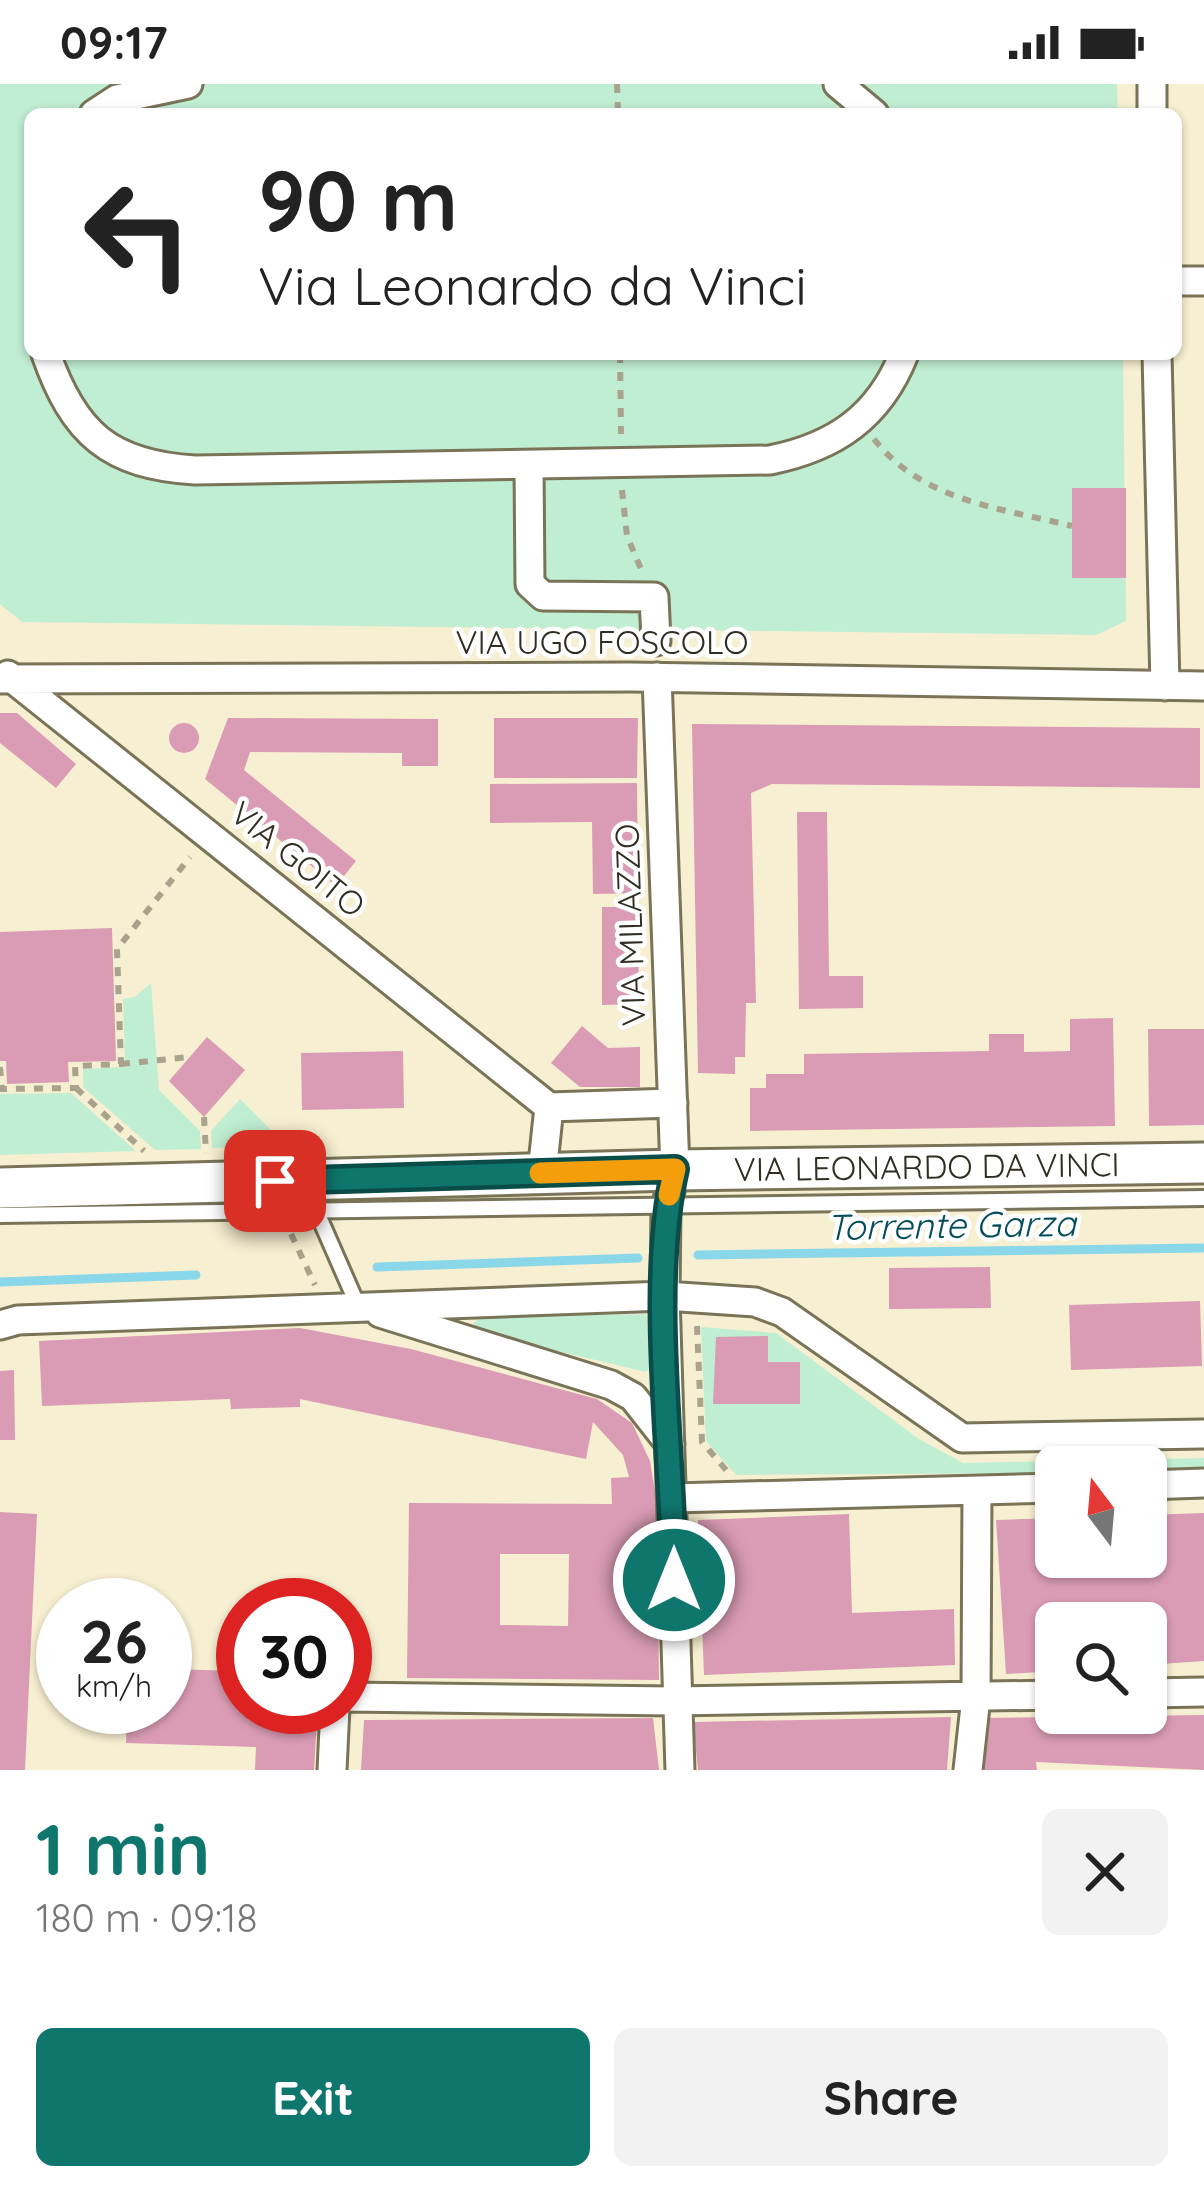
<!DOCTYPE html>
<meta charset="utf-8">
<style>
body{margin:0;font-family:Quicksand,sans-serif;background:#f2f2f2;color:#222;height:100vh;display:flex;flex-direction:column;font-size:45px;white-space:nowrap}
*{box-sizing:border-box;margin:0}
p{font-size:39px;color:#767676}
.icon{flex:none;width:66px;height:66px;fill:none;stroke:currentColor;stroke-width:2;stroke-linecap:round;stroke-linejoin:round}
.map{position:relative;height:1686px;overflow:hidden}
.details{display:flex;flex-direction:column;background:#fff;flex:1}
.details>*{flex:none}
.hud{position:absolute;left:24px;top:24px;width:1158px;height:252px;border-radius:18px;box-shadow:0 3px 9px #0004;background:#fff;color:#222;overflow:hidden}
.needle{width:78px;rotate:344deg}
.buttons{position:absolute;left:1035px;top:1362px;display:grid;gap:24px}
.buttons a{display:grid;place-items:center;width:132px;height:132px;border-radius:18px;background:#fff;box-shadow:0 3px 9px #0004;font-size:60px}
.speed{position:absolute;left:36px;top:1494px;display:flex;gap:24px;font-size:60px;font-weight:700;text-align:center}
.speed>*{display:grid;place-content:center;width:156px;height:156px;border-radius:50%;background:#fff;box-shadow:0 3px 9px #0004;line-height:1}
.speed small{font-size:30px;font-weight:400}
.speed .limit{border:18px solid #d22;background:#fff;color:#111}
.pin{position:absolute;display:grid;place-items:center;width:102px;height:102px;color:#fff;margin:-51px;border-radius:24px;box-shadow:0 6px 18px #0006}
.me{position:absolute;width:132px;margin:-66px;rotate:0deg;stroke-linejoin:round;filter:drop-shadow(0 0 9px #0008)}
.turn{display:flex;align-items:center;gap:42px;height:252px;padding:0 36px;font-size:54px}
.turn .icon{width:156px;height:156px;stroke-width:2.5}
.turn b{display:block;font-size:84px;line-height:102px}
.round{display:grid;place-items:center;flex:none;width:126px;height:126px;border-radius:18px;background:#f2f2f2}
.head{display:flex;align-items:center;justify-content:space-between;height:204px;padding:0 36px}
h1{font-size:72px;font-weight:700;line-height:90px;color:#0f766e}
.action{display:flex;gap:24px;margin-top:auto;padding:24px 36px}
.action a{flex:1;height:138px;border-radius:18px;background:#0f766e;color:#fff;font-size:48px;font-weight:700;line-height:138px;text-align:center}
.action a+a{background:#f2f2f2;color:#222}
.status{display:flex;justify-content:space-between;align-items:center;height:84px;padding:0 60px;background:#fff;direction:ltr}
.status svg{height:33px;fill:currentColor}
.map>svg:first-child{display:block}
.green{fill:#c0eed2}
.lines{fill:none;stroke-linecap:round;stroke-linejoin:round}
.stream{stroke:#89d7e9;stroke-width:9}
.building{fill:#da9cb4;fill-rule:evenodd}
.lane-casing{stroke:#797357;stroke-width:20}
.street-casing{stroke:#797357;stroke-width:33}
.secondary-casing{stroke:#797357;stroke-width:45}
.path{stroke:#a9a38d;stroke-width:6;stroke-dasharray:9 9;stroke-linecap:butt}
.lane{stroke:#fff;stroke-width:14}
.street{stroke:#fff;stroke-width:27}
.secondary{stroke:#fff;stroke-width:39}
.route-casing{stroke:#0a4d48;stroke-width:30}
.route{stroke:#0f766e;stroke-width:21}
.slow{stroke:#f59e0b;stroke-width:21}
.labels{text-anchor:middle;stroke-width:9;stroke-linejoin:round;paint-order:stroke}
.street-label{font-size:33px;fill:#302d22;stroke:#fff}
.water-label{font-size:36px;font-style:italic;fill:#034c59;stroke:#fff}
</style>
<div class="status"><b>09:17</b><svg viewBox="0 0 49 12"><path d="M0 12V9h3v3zM5 12V6h3v6zM10 12V3h3v9zM15 12V0h3v12zM26 1h20v11H26zM47 4h2v5h-2z"/></svg></div>
<div class="map">
<svg width="1204" height="1686" viewBox="0 0 1204 1686">
<rect width="100%" height="100%" fill="#f7efd1"/>
<!-- green -->
<path class="green" d="M0 0H1117L1118 30H30V270H1123L1126 537 1096 551 22 538 0 520Z
M151 899 159 1006 200 1047 201 1065 155 1066 83 1003V985L125 983 123 915 135 913Z
M71 1009 136 1067 0 1071V1010Z
M240 1015 286 1061 212 1064 211 1047Z
M646 1230 652 1281 646 1288 478 1248 473 1239 482 1233Z
M701 1243 776 1249 919 1355 963 1379 1204 1374V1386L1056 1383V1389L736 1391 706 1357Z"/>
<g class="lines">
<!-- stream -->
<path class="stream" d="M698 1171 1204 1164
M377 1183 638 1174
M0 1198 196 1191"/>
</g>
<!-- building -->
<path class="building" d="M1072 404H1126V494H1072Z
M0 629H17L76 680 56 704 0 659Z
M228 634 438 635V682H402V669L250 668 244 686 356 777 336 802 205 695Z
M494 634H638L637 694H494Z
M169 654a15 15 0 1 1 30 0a15 15 0 1 1-30 0Z
M692 640 1200 644V704L772 700 751 709 756 919H746L745 973H735V990L698 989Z
M637 699 638 809 593 810 592 738 490 739V700Z
M797 728H827L829 892H863V924L799 925Z
M602 823H638L639 920 602 921Z
M112 844 116 977 68 978 69 998 7 1000 6 977H0V848Z
M1113 934 1115 1042 750 1047V1004H766V990H804V970L989 967V950H1024V968L1070 967V935Z
M582 942 608 964 640 963V1003H580L551 979Z
M1148 945H1204V1041L1149 1042Z
M207 953 245 986 204 1033 169 997Z
M403 967 404 1024 302 1026 301 969Z
M990 1183 991 1224 889 1225V1184Z
M1200 1217 1202 1282 1071 1286 1069 1221Z
M300 1244 411 1265 597 1315 632 1339 650 1377 657 1420 659 1596 407 1594 409 1419 612 1420 611 1394 629 1393 623 1371 593 1338 586 1375 300 1315V1323L231 1325 230 1315 42 1322 39 1257ZM500 1470H569L568 1542 500 1541Z
M768 1252V1278H800V1320H713L716 1253Z
M14 1286 15 1356H0V1287Z
M0 1428 37 1430 25 1686H0Z
M1204 1429V1577L1146 1581V1539H1056V1587L1006 1590 996 1436 1056 1434V1473H1146V1431Z
M849 1430 852 1529 954 1525 955 1581 704 1591 698 1436Z
M165 1585 243 1587V1623H318L314 1686H255L256 1663 126 1659 127 1623H165Z
M1204 1631V1686L1036 1678 1037 1686H980L982 1634Z
M951 1633 947 1686H698L693 1638Z
M653 1634 659 1686H361L364 1636Z"/>
<g class="lines">
<defs>
<path id="lane" d="M316 1126 358 1222
M0 1131 1204 1114
M357 1565 359 1613"/>
<path id="street" d="M838 0 874 30
M1152 0V30
M94 30 117 15 188 0
M1176 197H1204
M46 270C74 350 110 381 195 386L770 376C835 363 879 333 904 270
M1157 270 1165 602
M529 382 530 500 543 512 654 513 656 557
M8 591 549 1023 673 1019
M657 593 675 1086 666 1124 665 1212 680 1686
M0 595 630 593 1204 602
M542 1089 549 1023
M380 1229 611 1301 633 1313 670 1360
M0 1241 18 1236 665 1212 755 1218 782 1228 962 1354 1204 1350
M1146 1401 1204 1399
M673 1414 1056 1404
M1146 1609 1204 1608
M345 1613 674 1617 1056 1611
M332 1686 335 1623
M968 1686 976 1613 977 1407"/>
<g id="secondary">
<path id="s1" d="M0 1104 675 1086 1204 1079"/>
</g>
</defs>
<!-- lane casing -->
<use href="#lane" class="lane-casing"/>
<!-- street casing -->
<use href="#street" class="street-casing"/>
<!-- secondary casing -->
<use href="#secondary" class="secondary-casing"/>
<!-- path -->
<path class="path" d="M617 0 618 30
M620 270 621 350
M874 355C922 417 1000 424 1072 442
M622 406 627 452 641 485
M121 980 189 973
M0 983 2 1005 76 1004 75 982 121 980 117 865 190 773
M76 1004 144 1067
M204 1033 206 1069
M291 1150 315 1201
M697 1242 702 1358 727 1387"/>
<!-- lane -->
<use href="#lane" class="lane"/>
<!-- street -->
<use href="#street" class="street"/>
<!-- secondary -->
<use href="#secondary" class="secondary"/>
</g>
<g class="lines">
<defs>
<path id="route" d="M275 1097 675 1085C648 1203 673 1371 674 1496"/>
</defs>
<!-- route casing -->
<use href="#route" class="route-casing"/>
<!-- route -->
<use href="#route" class="route"/>
<!-- slow -->
<path class="slow" d="M540 1089 675 1085 669 1111"/>
</g>
<g class="labels">
<!-- street labels -->
<g class="street-label">
<text x="602" y="570">VIA UGO FOSCOLO</text>
<text transform="translate(298 775) rotate(39)" y="12">VIA GOITO</text>
<text transform="translate(630 841) rotate(-92)" y="12">VIA MILAZZO</text>
<text dy="12" stroke="none"><textPath href="#s1" startOffset="927">VIA LEONARDO DA VINCI</textPath></text>
</g>
<!-- water labels -->
<g class="water-label">
<text transform="translate(951 1141) rotate(-1)" y="13">Torrente Garza</text>
</g>
</g>
</svg>
<div class="buttons">
<a><svg class="needle" viewBox="-14 -14 28 28"><path d="M0-13l5 13h-10z" fill="#e53935"/><path d="M0 13l5-13h-10z" fill="#767676"/></svg></a>
<a><svg class="icon" aria-label="search" viewBox="0 0 24 24"><circle cx="10" cy="10" r="6"/><path d="M15 15l6 6"/></svg></a>
</div>
<div class="speed"><div>26<small>km/h</small></div><div class="limit">30</div></div>
<div class="pin" style="left:275px;top:1097px;background:#d93025"><svg class="icon" aria-label="arrive" viewBox="0 0 24 24"><path d="M6 21V4h12l-3 4 3 4H6"/></svg></div>
<svg class="me" style="left:674px;top:1496px" viewBox="-20 -20 40 40"><circle r="17" fill="#0f766e" stroke="#fff" stroke-width="3"/><path d="M0-11L8 9 0 5-8 9z" fill="#fff"/></svg>
<div class="hud">
<div class="turn"><svg class="icon" aria-label="left" viewBox="0 0 24 24"><path d="M17 20v-9H6M10 6l-5 5 5 5"/></svg><div><b>90 m</b>Via Leonardo da Vinci</div></div>
</div>
</div>
<section class="details">
<div class="head"><div><h1>1 min</h1><p>180 m · 09:18</p></div><a class="round"><svg class="icon" aria-label="close" viewBox="0 0 24 24"><path d="M6 6l12 12M18 6L6 18"/></svg></a></div>
<div class="action"><a>Exit</a><a>Share</a></div>
</section>
